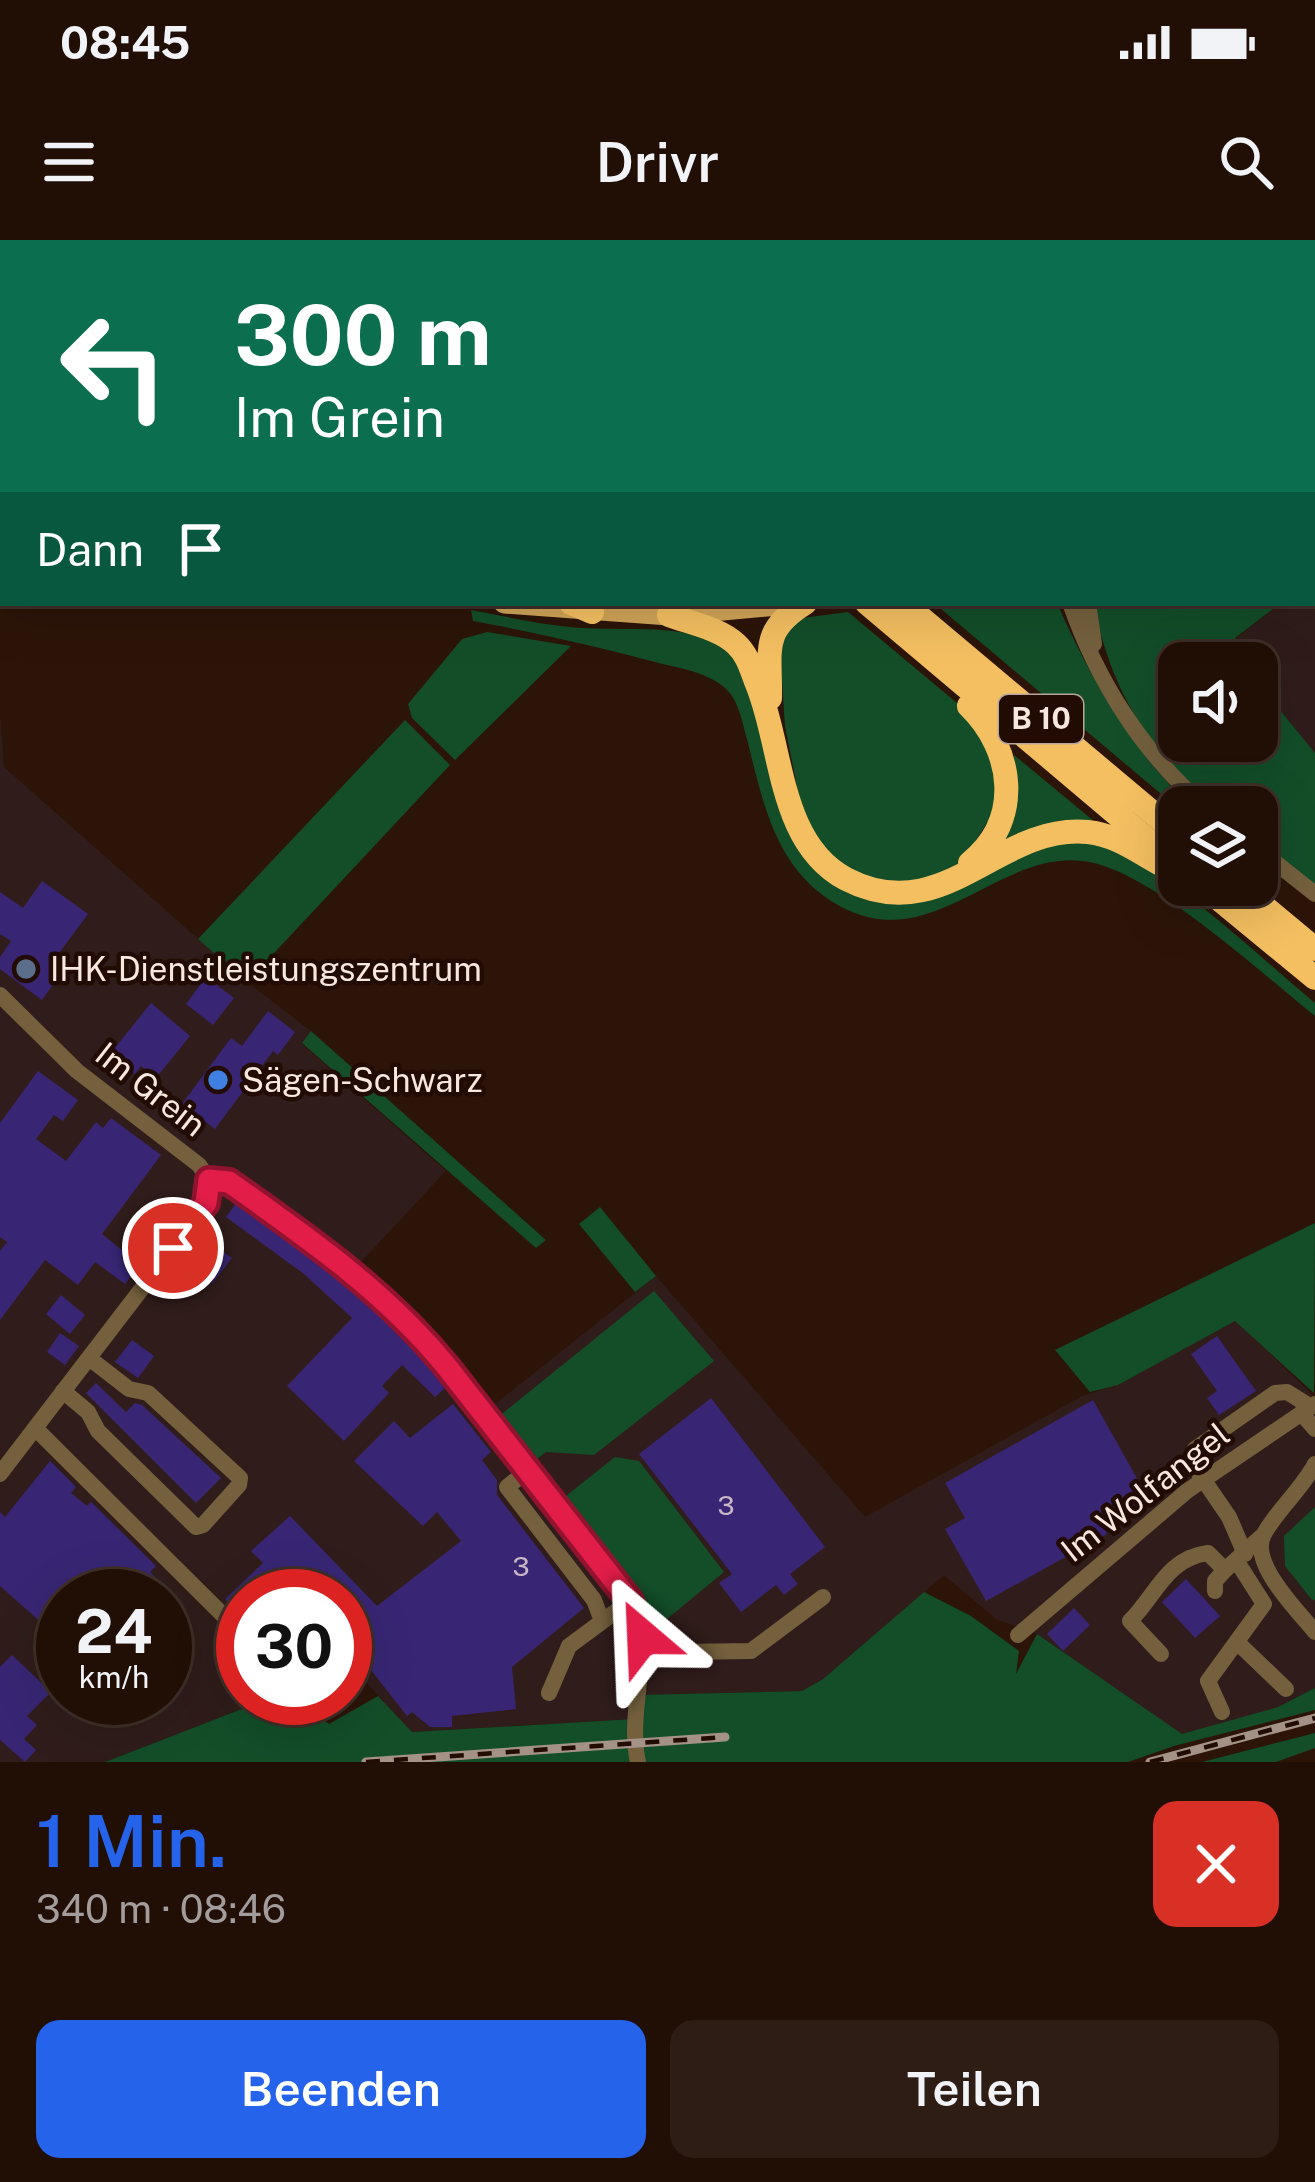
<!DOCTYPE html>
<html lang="de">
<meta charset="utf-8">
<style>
body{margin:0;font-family:"Public Sans",sans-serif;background:#2d1d14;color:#f1f3f6;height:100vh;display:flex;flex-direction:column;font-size:45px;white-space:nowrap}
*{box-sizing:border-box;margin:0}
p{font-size:39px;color:#a29c9b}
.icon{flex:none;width:66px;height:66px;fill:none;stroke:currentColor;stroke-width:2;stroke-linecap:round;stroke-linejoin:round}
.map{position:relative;height:1522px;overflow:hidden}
.panel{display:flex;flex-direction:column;background:#210f06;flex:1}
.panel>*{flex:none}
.banner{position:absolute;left:0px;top:0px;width:1317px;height:366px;box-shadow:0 12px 48px #0002,0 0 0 3px #3e2f28;background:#0b6e4f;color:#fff;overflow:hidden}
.tools{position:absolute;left:1158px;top:402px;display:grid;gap:24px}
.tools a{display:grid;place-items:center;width:120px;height:120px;border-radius:24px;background:#210f06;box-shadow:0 12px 48px #0002,0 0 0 3px #3e2f28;font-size:60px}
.speed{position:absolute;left:36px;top:1329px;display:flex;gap:24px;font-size:60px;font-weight:700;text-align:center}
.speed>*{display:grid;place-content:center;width:156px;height:156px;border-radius:50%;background:#210f06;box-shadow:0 12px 48px #0002,0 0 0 3px #3e2f28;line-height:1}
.speed small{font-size:30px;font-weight:400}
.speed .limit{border:18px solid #d22;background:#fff;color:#111}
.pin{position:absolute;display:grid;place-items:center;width:102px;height:102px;color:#fff;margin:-51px;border:6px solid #fff;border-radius:50%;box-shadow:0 3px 12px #0007}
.me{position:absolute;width:132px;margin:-66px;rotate:334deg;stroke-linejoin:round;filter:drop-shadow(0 0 9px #0008)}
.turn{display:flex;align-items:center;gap:42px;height:252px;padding:0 36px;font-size:54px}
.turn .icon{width:156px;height:156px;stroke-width:2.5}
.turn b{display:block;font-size:84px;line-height:102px}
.then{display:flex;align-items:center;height:114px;padding:0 36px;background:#0003;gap:24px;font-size:45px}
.round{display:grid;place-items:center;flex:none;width:126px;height:126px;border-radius:24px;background:#2d1d14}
.headline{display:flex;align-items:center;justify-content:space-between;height:204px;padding:0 36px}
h1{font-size:72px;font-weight:600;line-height:90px;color:#2563eb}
.button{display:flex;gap:24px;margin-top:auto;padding:24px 36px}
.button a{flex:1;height:138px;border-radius:24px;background:#2563eb;color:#fff;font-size:48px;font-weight:600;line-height:138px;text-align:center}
.button a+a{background:#2d1d14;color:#f1f3f6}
.status{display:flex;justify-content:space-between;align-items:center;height:84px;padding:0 60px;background:#210f06;direction:ltr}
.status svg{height:33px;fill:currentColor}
header{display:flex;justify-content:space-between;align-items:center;height:156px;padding:0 36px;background:#210f06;font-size:54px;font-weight:600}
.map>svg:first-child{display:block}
.industrial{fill:#301d1b;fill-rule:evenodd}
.green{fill:#134e29}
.building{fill:#382674}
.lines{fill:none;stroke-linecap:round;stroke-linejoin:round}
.minor{stroke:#74603d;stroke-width:16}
.major{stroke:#d0a457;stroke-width:21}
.highway{stroke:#f4bf61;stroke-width:24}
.rail-casing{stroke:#a59287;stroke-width:9}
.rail{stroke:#220b02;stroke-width:4.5;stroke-dasharray:14;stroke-linecap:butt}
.route-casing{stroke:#92132f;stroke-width:30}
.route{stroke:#e11d48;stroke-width:21}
.service-dot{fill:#5c6f8a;stroke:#220b02;stroke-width:4.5}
.shop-dot{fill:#3f7fe0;stroke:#220b02;stroke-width:4.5}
.labels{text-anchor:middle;stroke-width:9;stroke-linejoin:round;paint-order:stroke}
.number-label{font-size:27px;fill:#c8b7c4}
.shield{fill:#220b02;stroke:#b8a59c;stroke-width:3}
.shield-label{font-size:30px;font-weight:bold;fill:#f8e7de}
.poi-label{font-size:33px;fill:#f8e7de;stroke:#220b02;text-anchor:start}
.street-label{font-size:33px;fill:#f8e7de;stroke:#220b02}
</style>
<div class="status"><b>08:45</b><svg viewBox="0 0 49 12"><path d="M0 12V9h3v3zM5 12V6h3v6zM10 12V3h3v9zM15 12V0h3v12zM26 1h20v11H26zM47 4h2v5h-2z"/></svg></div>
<header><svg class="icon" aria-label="menu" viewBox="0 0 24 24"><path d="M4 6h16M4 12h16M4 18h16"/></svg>Drivr<svg class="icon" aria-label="search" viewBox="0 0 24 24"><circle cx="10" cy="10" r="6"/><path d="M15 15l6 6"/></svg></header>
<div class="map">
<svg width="1315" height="1522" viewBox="0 0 1315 1522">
<rect width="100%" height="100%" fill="#2c1408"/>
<!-- industrial -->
<path class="industrial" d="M1315 337V513L1257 442V423H1243L1238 417 1235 399 1281 363H1314Z
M0 473 4 527 247 742 311 791 302 804 446 931 360 1023 420 1083 490 1168 656 1036 865 1277 1082 1156 1118 1145 1235 1080 1315 1157V1448L1278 1467 1182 1495 1037 1394 996 1379 944 1335 823 1439 802 1451 639 1455 635 1479 411 1492 345 1419V1356H243V1458H270L105 1522H0ZM63 1356H165V1458H63Z"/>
<!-- green -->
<path class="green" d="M934 363H1057C1091 440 1130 507 1191 567L1179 569Z
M1093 363H1281L1235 398 1243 423H1179V501H1257V442L1315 513V646L1257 600V567H1215C1145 505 1113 454 1093 363Z
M471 370C504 376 537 384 570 387 611 392 678 383 714 402 762 428 758 503 774 549 782 573 804 597 819 618 827 630 834 646 847 652 941 696 999 590 1087 600 1146 607 1265 722 1315 763V776C1261 733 1148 628 1083 621 1000 611 937 709 850 671 778 639 764 568 747 499 741 479 739 457 720 444 700 430 673 427 651 421 592 405 533 392 473 381Z
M848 372 963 468 989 501 998 565 964 620 948 631 911 643 871 639 841 624 816 599 800 562 785 486 779 396 802 378Z
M487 392 571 406 455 520 412 478 408 464 462 399Z
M405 480 450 525 247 742 198 699Z
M1014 515 1101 587 1002 606Z
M311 791 546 1000 536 1008 302 803Z
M600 967 656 1036 635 1052 579 984Z
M1315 983 1314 1153 1235 1081 1118 1145 1090 1152 1055 1110Z
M654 1051 714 1121 594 1215 546 1212 533 1222 498 1177Z
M615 1217 639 1221 724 1332 667 1379 636 1357 561 1260Z
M1315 1267V1359L1313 1361 1285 1326 1284 1296Z
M924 1352 971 1376 1019 1411 1016 1434 1037 1394 1182 1494 1278 1467 1315 1448V1470L1174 1506 1128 1522H105L270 1458H296L329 1484 378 1456 412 1492 634 1479 638 1455 802 1451 823 1439Z
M1315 1493V1508L1276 1522H1202Z"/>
<!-- building -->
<path class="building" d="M42 641 88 674 51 724 62 732 42 760 0 729V717L11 701 0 694V652L23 668Z
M206 737 234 758 213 785 186 764Z
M151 763 190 796 156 838 141 826 135 834 110 814Z
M268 771 295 792 278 815 273 811 215 889 182 864 231 798 242 806Z
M38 831 78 860 63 881 54 875 36 899 66 921 96 882 103 888 111 878 161 915 102 994 140 1025 125 1044 95 1022 78 1045 45 1020 0 1080V1011L7 1002 0 997V883Z
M236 963 335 1034 419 1113 445 1148 435 1157 402 1125 382 1146 389 1153 344 1201 287 1146 352 1078 304 1034 226 977Z
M210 1002 232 1018 212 1044 190 1028Z
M61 1055 85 1075 70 1094 46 1074Z
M60 1093 79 1106 65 1125 47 1112Z
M1217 1096 1256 1151 1219 1175 1207 1158 1217 1151 1191 1114Z
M132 1100 154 1116 138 1138 115 1122Z
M96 1143 126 1172 135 1163 142 1165 221 1238 196 1263 86 1153Z
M711 1158 825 1307 790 1334 798 1344 784 1355 776 1345 741 1372 719 1343 732 1334 639 1214Z
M1093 1160 1148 1258 1102 1285 1107 1294 986 1361 945 1289 965 1278 945 1243Z
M453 1164 491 1212 482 1220 497 1240V1255L584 1368 512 1427 516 1469 452 1476V1487H430L412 1472 407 1476 345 1397V1356H243V1377L225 1359 263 1323 251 1311 290 1276 377 1366 461 1301 437 1272 423 1286 354 1221 394 1181 410 1198Z
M50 1221 76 1247 71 1253 87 1266 91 1262 156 1326 150 1332 175 1356H63V1402L0 1346V1272L5 1277Z
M1186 1339 1220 1376 1195 1398 1162 1362Z
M1074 1368 1090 1385 1063 1411 1047 1394Z
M12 1415 51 1452 27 1476 37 1485 24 1499 36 1510 25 1522 0 1500V1427Z"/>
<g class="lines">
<!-- minor -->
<path class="minor" d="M1070 363C1097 441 1143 513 1205 567
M1088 363 1094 404
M1257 608 1315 654
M0 755 77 831 199 925 209 940 202 970 0 1234
M209 940 228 942 312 1000 367 1043 423 1097 630 1361C656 1413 626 1467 638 1522
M63 1151 88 1172 98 1191 196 1287 203 1285 239 1245 240 1238 148 1153 129 1149 89 1118
M1301 1173 1315 1189
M35 1188 243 1395
M1315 1224C1301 1250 1278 1269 1264 1294 1248 1322 1298 1371 1315 1392
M528 1230 507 1247 594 1360 602 1381
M1245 1314 1229 1277 1192 1223 1195 1209 1275 1153 1287 1152 1311 1167
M1215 1351V1341L1225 1330
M639 1370 680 1412 751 1411 823 1357
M1018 1395 1187 1251 1315 1164
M1238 1403 1286 1449
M1161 1414 1130 1381C1156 1355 1167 1318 1208 1313L1225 1330 1261 1297
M549 1453 569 1406 630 1361
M1222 1472 1208 1441 1264 1364 1236 1320"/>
<!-- major -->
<path class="major" d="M1314 134H1315
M0 271H3
M504 363 669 375 800 363"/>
<!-- highway -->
<path class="highway" d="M279 0 285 3
M337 0 343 3
M571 363 592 372
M867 363 1158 609
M903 363 1179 595
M669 375C690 383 719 388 736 404 748 415 751 429 757 444 783 507 778 603 846 639 944 690 998 583 1088 592 1124 596 1147 620 1179 633
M770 458C771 410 760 391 805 363
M969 466C1014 510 1023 580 970 623
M1202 645 1315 738
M1238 645 1315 709"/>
<defs>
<path id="rail" d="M366 1522 725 1497
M1150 1522 1315 1478"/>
</defs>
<!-- rail casing -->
<use href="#rail" class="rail-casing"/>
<!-- rail -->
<use href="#rail" class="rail"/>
</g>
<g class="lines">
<defs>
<path id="route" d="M173 1008 206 963 209 940 229 942C308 998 385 1051 447 1127L630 1361 643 1397"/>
</defs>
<!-- route casing -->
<use href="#route" class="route-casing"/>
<!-- route -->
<use href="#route" class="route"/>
</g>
<!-- markers -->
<circle class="service-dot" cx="26" cy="729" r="12"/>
<circle class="shop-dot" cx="218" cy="840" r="12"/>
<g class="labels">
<!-- number labels -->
<g class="number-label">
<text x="726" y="1275">3</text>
<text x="521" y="1336">3</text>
</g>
<!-- shield labels -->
<rect class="shield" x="999" y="455" width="84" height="48" rx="9"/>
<g class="shield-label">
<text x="1041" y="489">B 10</text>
</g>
<!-- poi labels -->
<g class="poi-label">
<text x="50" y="741">IHK-Dienstleistungszentrum</text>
<text x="242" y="852">Sägen-Schwarz</text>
</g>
<!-- street labels -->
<g class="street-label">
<text transform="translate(151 849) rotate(38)" y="12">Im Grein</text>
<text transform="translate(1145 1252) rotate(-38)" y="12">Im Wolfangel</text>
</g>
</g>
</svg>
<div class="tools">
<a><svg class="icon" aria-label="sound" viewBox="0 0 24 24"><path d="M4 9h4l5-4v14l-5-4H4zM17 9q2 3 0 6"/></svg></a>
<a><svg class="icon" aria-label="layers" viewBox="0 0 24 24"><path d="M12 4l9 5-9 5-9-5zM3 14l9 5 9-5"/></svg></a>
</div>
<div class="speed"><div>24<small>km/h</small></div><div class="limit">30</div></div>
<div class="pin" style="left:173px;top:1008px;background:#d93025"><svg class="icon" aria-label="arrive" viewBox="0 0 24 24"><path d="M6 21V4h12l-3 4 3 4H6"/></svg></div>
<svg class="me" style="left:643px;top:1397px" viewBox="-20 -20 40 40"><path d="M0-17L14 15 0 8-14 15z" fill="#e11d48" stroke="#fff" stroke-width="4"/></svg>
<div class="banner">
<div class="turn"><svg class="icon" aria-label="left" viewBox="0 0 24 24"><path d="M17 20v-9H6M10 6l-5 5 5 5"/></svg><div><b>300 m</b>Im Grein</div></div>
<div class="then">Dann<svg class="icon" aria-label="arrive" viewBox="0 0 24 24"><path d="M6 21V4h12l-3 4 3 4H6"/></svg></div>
</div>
</div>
<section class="panel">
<div class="headline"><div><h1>1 Min.</h1><p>340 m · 08:46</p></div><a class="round" style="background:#d93025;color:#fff"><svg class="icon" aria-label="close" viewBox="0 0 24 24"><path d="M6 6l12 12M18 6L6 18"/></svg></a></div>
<div class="button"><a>Beenden</a><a>Teilen</a></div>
</section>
